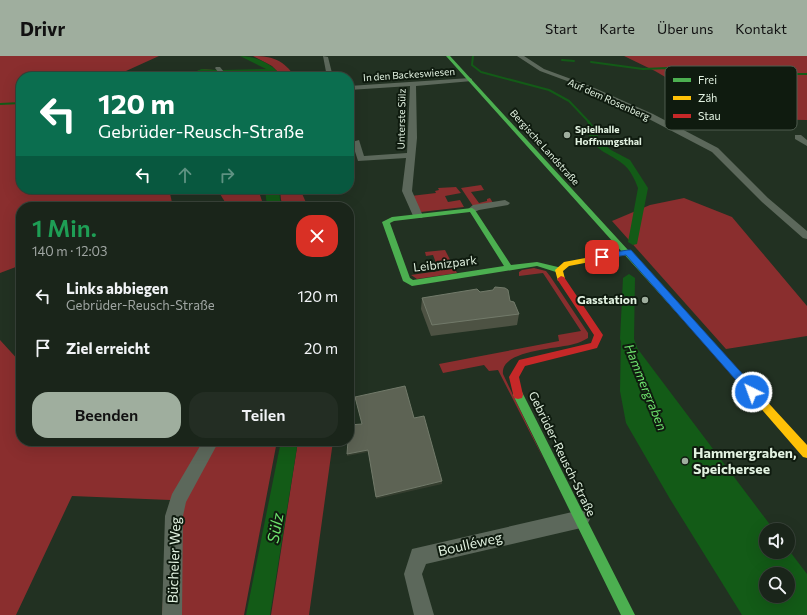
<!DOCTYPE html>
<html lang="de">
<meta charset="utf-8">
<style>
body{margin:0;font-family:Commissioner,sans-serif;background:#232d23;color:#f1f3f6;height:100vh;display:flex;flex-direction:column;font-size:15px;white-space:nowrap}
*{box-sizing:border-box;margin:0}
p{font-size:13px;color:#9fa5a2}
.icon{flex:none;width:22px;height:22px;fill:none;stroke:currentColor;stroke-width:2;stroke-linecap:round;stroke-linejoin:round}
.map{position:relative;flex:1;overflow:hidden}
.sheet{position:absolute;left:16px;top:146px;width:338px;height:244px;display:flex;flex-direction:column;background:#1a251a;border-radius:16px;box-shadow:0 4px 16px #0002,0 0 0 1px #384239}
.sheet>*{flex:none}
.hud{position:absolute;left:16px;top:16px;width:338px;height:122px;border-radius:16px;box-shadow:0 4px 16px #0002,0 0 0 1px #384239;background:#0b6e4f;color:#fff;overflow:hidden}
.tools{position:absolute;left:759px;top:467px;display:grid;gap:8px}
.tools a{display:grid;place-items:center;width:36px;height:36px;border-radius:50%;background:#1a251a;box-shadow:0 4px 16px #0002,0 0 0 1px #384239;font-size:20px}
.pin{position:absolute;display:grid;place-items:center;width:34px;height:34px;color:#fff;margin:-17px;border-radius:8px;box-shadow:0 2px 6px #0006}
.me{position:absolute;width:44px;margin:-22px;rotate:318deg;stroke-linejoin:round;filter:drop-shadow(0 0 3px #0008)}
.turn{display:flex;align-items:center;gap:14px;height:84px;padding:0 16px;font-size:18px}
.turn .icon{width:52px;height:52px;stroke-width:2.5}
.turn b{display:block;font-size:28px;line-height:34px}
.lanes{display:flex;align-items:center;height:38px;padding:0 16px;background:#0003;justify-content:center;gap:20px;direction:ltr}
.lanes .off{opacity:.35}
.round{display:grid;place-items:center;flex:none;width:42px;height:42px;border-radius:16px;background:#232d23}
.summary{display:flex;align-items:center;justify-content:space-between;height:68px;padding:0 16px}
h1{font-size:24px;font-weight:600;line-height:30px;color:#1e9e55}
.action{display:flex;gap:8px;margin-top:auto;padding:8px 16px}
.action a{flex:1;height:46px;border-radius:16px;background:#9fae9e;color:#111;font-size:16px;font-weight:600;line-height:46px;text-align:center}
.action a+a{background:#232d23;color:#f1f3f6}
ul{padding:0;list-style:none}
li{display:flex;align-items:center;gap:12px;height:52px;padding:0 16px}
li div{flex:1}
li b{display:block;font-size:15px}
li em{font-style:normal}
header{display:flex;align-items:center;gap:24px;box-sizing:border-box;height:56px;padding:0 20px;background:#9fae9e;color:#111}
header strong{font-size:19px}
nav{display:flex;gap:22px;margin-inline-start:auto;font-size:14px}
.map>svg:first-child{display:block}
.green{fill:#8a2e2e}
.water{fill:#135b17;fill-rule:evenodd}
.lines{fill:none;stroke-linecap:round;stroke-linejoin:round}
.stream-far1{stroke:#135b17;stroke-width:2}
.stream{stroke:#135b17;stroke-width:2.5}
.canal{fill:#135b17;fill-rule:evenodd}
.street{fill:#5c685b;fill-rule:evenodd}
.fast{fill:#4caf50;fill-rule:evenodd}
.slow{fill:#ffc107;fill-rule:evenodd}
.jam{fill:#c62828;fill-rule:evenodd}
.wall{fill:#4d5243}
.shaded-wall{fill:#353e2f}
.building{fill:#5d6354;stroke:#727a6a}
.route{fill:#1a73e8;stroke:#114b97}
.poi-dot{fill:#9fae9e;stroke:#0f1b0f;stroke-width:1.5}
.labels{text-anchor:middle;stroke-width:4;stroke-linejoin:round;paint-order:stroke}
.far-street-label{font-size:10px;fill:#e2f2e1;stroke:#0f1b0f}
.far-poi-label{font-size:10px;font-weight:bold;fill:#e2f2e1;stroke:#0f1b0f;text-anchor:start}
.street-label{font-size:12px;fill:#e2f2e1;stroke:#0f1b0f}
.poi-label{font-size:12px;font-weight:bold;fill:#e2f2e1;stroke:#0f1b0f;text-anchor:end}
.water-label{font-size:13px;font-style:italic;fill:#6ee36d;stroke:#0f1b0f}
.near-poi-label{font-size:14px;font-weight:bold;fill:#e2f2e1;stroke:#0f1b0f;text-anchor:start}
.near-street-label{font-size:14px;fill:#e2f2e1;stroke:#0f1b0f}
.near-water-label{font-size:16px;font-style:italic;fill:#6ee36d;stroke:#0f1b0f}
.key{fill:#0f1b0f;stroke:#4e5c4e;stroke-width:1}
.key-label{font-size:11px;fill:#e2f2e1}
</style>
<header>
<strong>Drivr</strong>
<nav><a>Start</a><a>Karte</a><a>Über uns</a><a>Kontakt</a></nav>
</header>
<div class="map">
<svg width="807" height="559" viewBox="0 0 807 559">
<rect width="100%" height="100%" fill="#223122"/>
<!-- green -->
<path class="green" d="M0 0H159L126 15 146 21H21V133H169L173 151H21V209L0 217Z
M253 0C272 0 284 4 295 21H283L272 10Z
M624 0H807V64L737 63 655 15Z
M203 13 213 14 221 21H182Z
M481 129 484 134 471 136 479 147 487 145V143L490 142 493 147 473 150 461 132Z
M456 131 461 137 445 140 448 146 460 144 464 151 421 156 411 140 436 137 435 135 439 134 438 132Z
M217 133H263L260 139 264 151H228Z
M280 133H300L308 151H284L281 144Z
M684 142 732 161 807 250V280L726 293 612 165 650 149Z
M445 194 457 217 417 223 411 219 439 215 433 199 426 200 425 196Z
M534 212 546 215 550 220 588 277V282C584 284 579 287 574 288 557 293 500 294 503 318L544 404 498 314 489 315 484 309 443 317 439 308 559 285 558 279 581 275 543 217 519 220V216L522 214Z
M0 284 21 307V385H277L244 559H162L170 444 72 440 16 559H0Z
M298 385H333L309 559H271Z"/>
<!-- water -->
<path class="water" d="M240 0C257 0 272 8 283 21H273L266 13Z
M265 133H279L280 144 283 151H267Z
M621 281 631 284 774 474H766V496H788V493L807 518V559H742L670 443 626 367 620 335ZM766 518H788V540H766Z
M281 385H298L270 559H246Z"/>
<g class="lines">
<!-- stream-far1 -->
<path class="stream-far1" d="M473 0 472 9 481 16 549 34 569 45 589 66
M562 4 574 5
M591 6 643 13 668 12 763 18H807
M222 15 270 14
M184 21 202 14 217 15
M0 48 21 47"/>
<!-- stream -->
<path class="stream" d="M588 65 593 72"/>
<!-- canal -->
<path class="canal" d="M590 70H596L598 81 602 86 611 94 630 104 648 132 637 188 633 189 628 186 638 132C635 124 630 113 623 108 612 98 583 91 590 70Z
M629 218 635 222 634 283 640 299 638 303 633 304 628 303 620 283 623 222Z"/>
<!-- street -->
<path class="street" d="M323 0 328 1 333 21H327Z
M517 0H524L544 13 590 30 653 58 718 92 768 142 807 175V183L803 182 762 146 712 96 647 62 586 32 540 15Z
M216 11H220L228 21H222L215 12Z
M470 22 472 23V25L416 30 417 82 412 135 423 160 422 162H414L402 135 406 102 358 105 352 86 359 84 364 100 407 97 410 30 349 34V30Z
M795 79H801L807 84V90L795 83Z
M505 144 510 147 508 149 479 154 472 157 467 154 473 149Z
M203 385H219L186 446 183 460 182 559H162L165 460 172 438Z
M581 454 587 457 590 463 587 469 581 472 426 508 422 518 434 559H414L404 518 412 493Z"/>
<!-- fast -->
<path class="fast" d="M446 0H450L717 291 719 293 717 295H711Z
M472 152 475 154 511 209 537 206 562 212 563 214 562 216 559 217 537 210 412 230 403 225 382 166 392 161ZM470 156 504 210 413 224 410 222 390 167 394 165Z
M518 335 522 336 635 559H621L513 339 514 336Z"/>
<!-- slow -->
<path class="slow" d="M628 194 632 196 631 198 569 210 563 215 565 223 564 225H558L555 214 564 206Z
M714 290 717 291 807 389V402L803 401 711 295 709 293 711 291Z"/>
<!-- jam -->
<path class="jam" d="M561 220 564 221 603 279 597 292 525 310 519 321 523 339 522 342 518 343 514 342 509 321 519 304 591 287 594 279 557 223Z"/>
</g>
<!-- wall -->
<path class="wall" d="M480 236 519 258 517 269 431 280 421 253 422 242Z"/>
<!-- shaded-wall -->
<path class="shaded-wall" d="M368 394V396L347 400V398Z
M442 425V428L376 443V441Z"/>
<!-- building -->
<path class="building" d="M495 231 505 232 508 234 510 245 514 246 519 258 432 269 422 242 477 233 480 236 493 234Z
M405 330 414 362 424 360 442 425 376 441 368 394 347 398 348 385H349V369L362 368 355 341Z"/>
<!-- route -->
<path class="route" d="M628 194H631L756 333 757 336 756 339H749L626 199 602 203 598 201 602 198Z"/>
<!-- markers -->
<g class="poi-dot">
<circle cx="567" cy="79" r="4"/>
<circle cx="645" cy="244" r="4"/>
<circle cx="685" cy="405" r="4"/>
</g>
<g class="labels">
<!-- far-street labels -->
<g class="far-street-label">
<text transform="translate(409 18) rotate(-4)" y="4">In den Backeswiesen</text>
<text transform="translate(609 43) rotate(24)" y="4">Auf dem Rosenberg</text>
<text transform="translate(401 63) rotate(-89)" y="4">Unterste Sülz</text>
<text transform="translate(545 91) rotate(48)" y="4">Bergische Landstraße</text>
</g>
<!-- far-poi labels -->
<g class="far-poi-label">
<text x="575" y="77">Spielhalle<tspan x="575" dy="12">Hoffnungsthal</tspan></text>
</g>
<!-- street labels -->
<g class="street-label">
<text transform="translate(445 208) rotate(-7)" y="4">Leibnizpark</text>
<text transform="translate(562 398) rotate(64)" y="4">Gebrüder-Reusch-Straße</text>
</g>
<!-- poi labels -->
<g class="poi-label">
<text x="637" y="248">Gasstation</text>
</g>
<!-- water labels -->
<g class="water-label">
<text transform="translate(646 331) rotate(68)" y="5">Hammergraben</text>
</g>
<!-- near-poi labels -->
<g class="near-poi-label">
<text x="693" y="402">Hammergraben,<tspan x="693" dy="16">Speichersee</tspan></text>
</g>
<!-- near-street labels -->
<g class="near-street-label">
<text transform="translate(470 488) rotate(-13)" y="5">Boulléweg</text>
<text transform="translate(174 504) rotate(-88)" y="5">Bücheler Weg</text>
</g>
<!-- near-water labels -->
<g class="near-water-label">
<text transform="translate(275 472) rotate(-80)" y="6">Sülz</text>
</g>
</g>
<!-- legend -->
<rect x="665" y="10" width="132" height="64" rx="6" class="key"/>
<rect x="673" y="22" width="18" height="4" fill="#4caf50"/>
<rect x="673" y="40" width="18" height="4" fill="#ffc107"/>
<rect x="673" y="58" width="18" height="4" fill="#c62828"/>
<g class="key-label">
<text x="698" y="28">Frei</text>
<text x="698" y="46">Zäh</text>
<text x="698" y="64">Stau</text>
</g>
</svg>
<div class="tools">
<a><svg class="icon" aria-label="sound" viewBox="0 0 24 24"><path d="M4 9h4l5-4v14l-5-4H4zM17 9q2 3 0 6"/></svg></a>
<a><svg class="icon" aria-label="search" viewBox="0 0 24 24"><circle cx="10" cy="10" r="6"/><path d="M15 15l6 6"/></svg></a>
</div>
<div class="pin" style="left:602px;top:201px;background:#d93025"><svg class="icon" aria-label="arrive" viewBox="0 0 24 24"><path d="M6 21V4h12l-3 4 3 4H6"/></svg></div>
<svg class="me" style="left:752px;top:336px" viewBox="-20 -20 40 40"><circle r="17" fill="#1a73e8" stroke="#fff" stroke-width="3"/><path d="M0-11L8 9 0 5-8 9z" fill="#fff"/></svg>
<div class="hud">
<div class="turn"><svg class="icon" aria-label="left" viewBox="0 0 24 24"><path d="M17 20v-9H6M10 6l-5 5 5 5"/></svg><div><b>120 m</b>Gebrüder-Reusch-Straße</div></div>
<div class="lanes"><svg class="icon" aria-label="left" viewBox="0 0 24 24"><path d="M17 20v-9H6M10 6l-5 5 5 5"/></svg><svg class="icon off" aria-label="ahead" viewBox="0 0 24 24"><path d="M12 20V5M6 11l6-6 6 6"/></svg><svg class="icon off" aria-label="right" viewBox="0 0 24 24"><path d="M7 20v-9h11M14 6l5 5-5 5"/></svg></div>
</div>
<section class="sheet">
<div class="summary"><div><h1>1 Min.</h1><p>140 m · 12:03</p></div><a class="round" style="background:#d93025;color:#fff"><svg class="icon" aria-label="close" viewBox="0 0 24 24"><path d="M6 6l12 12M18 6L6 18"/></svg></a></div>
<ul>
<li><svg class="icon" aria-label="left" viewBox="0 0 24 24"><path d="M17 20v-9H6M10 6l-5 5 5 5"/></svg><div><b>Links abbiegen</b><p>Gebrüder-Reusch-Straße</p></div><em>120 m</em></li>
<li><svg class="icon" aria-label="arrive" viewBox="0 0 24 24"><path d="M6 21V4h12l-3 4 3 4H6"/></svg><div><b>Ziel erreicht</b></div><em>20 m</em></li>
</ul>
<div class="action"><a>Beenden</a><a>Teilen</a></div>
</section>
</div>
